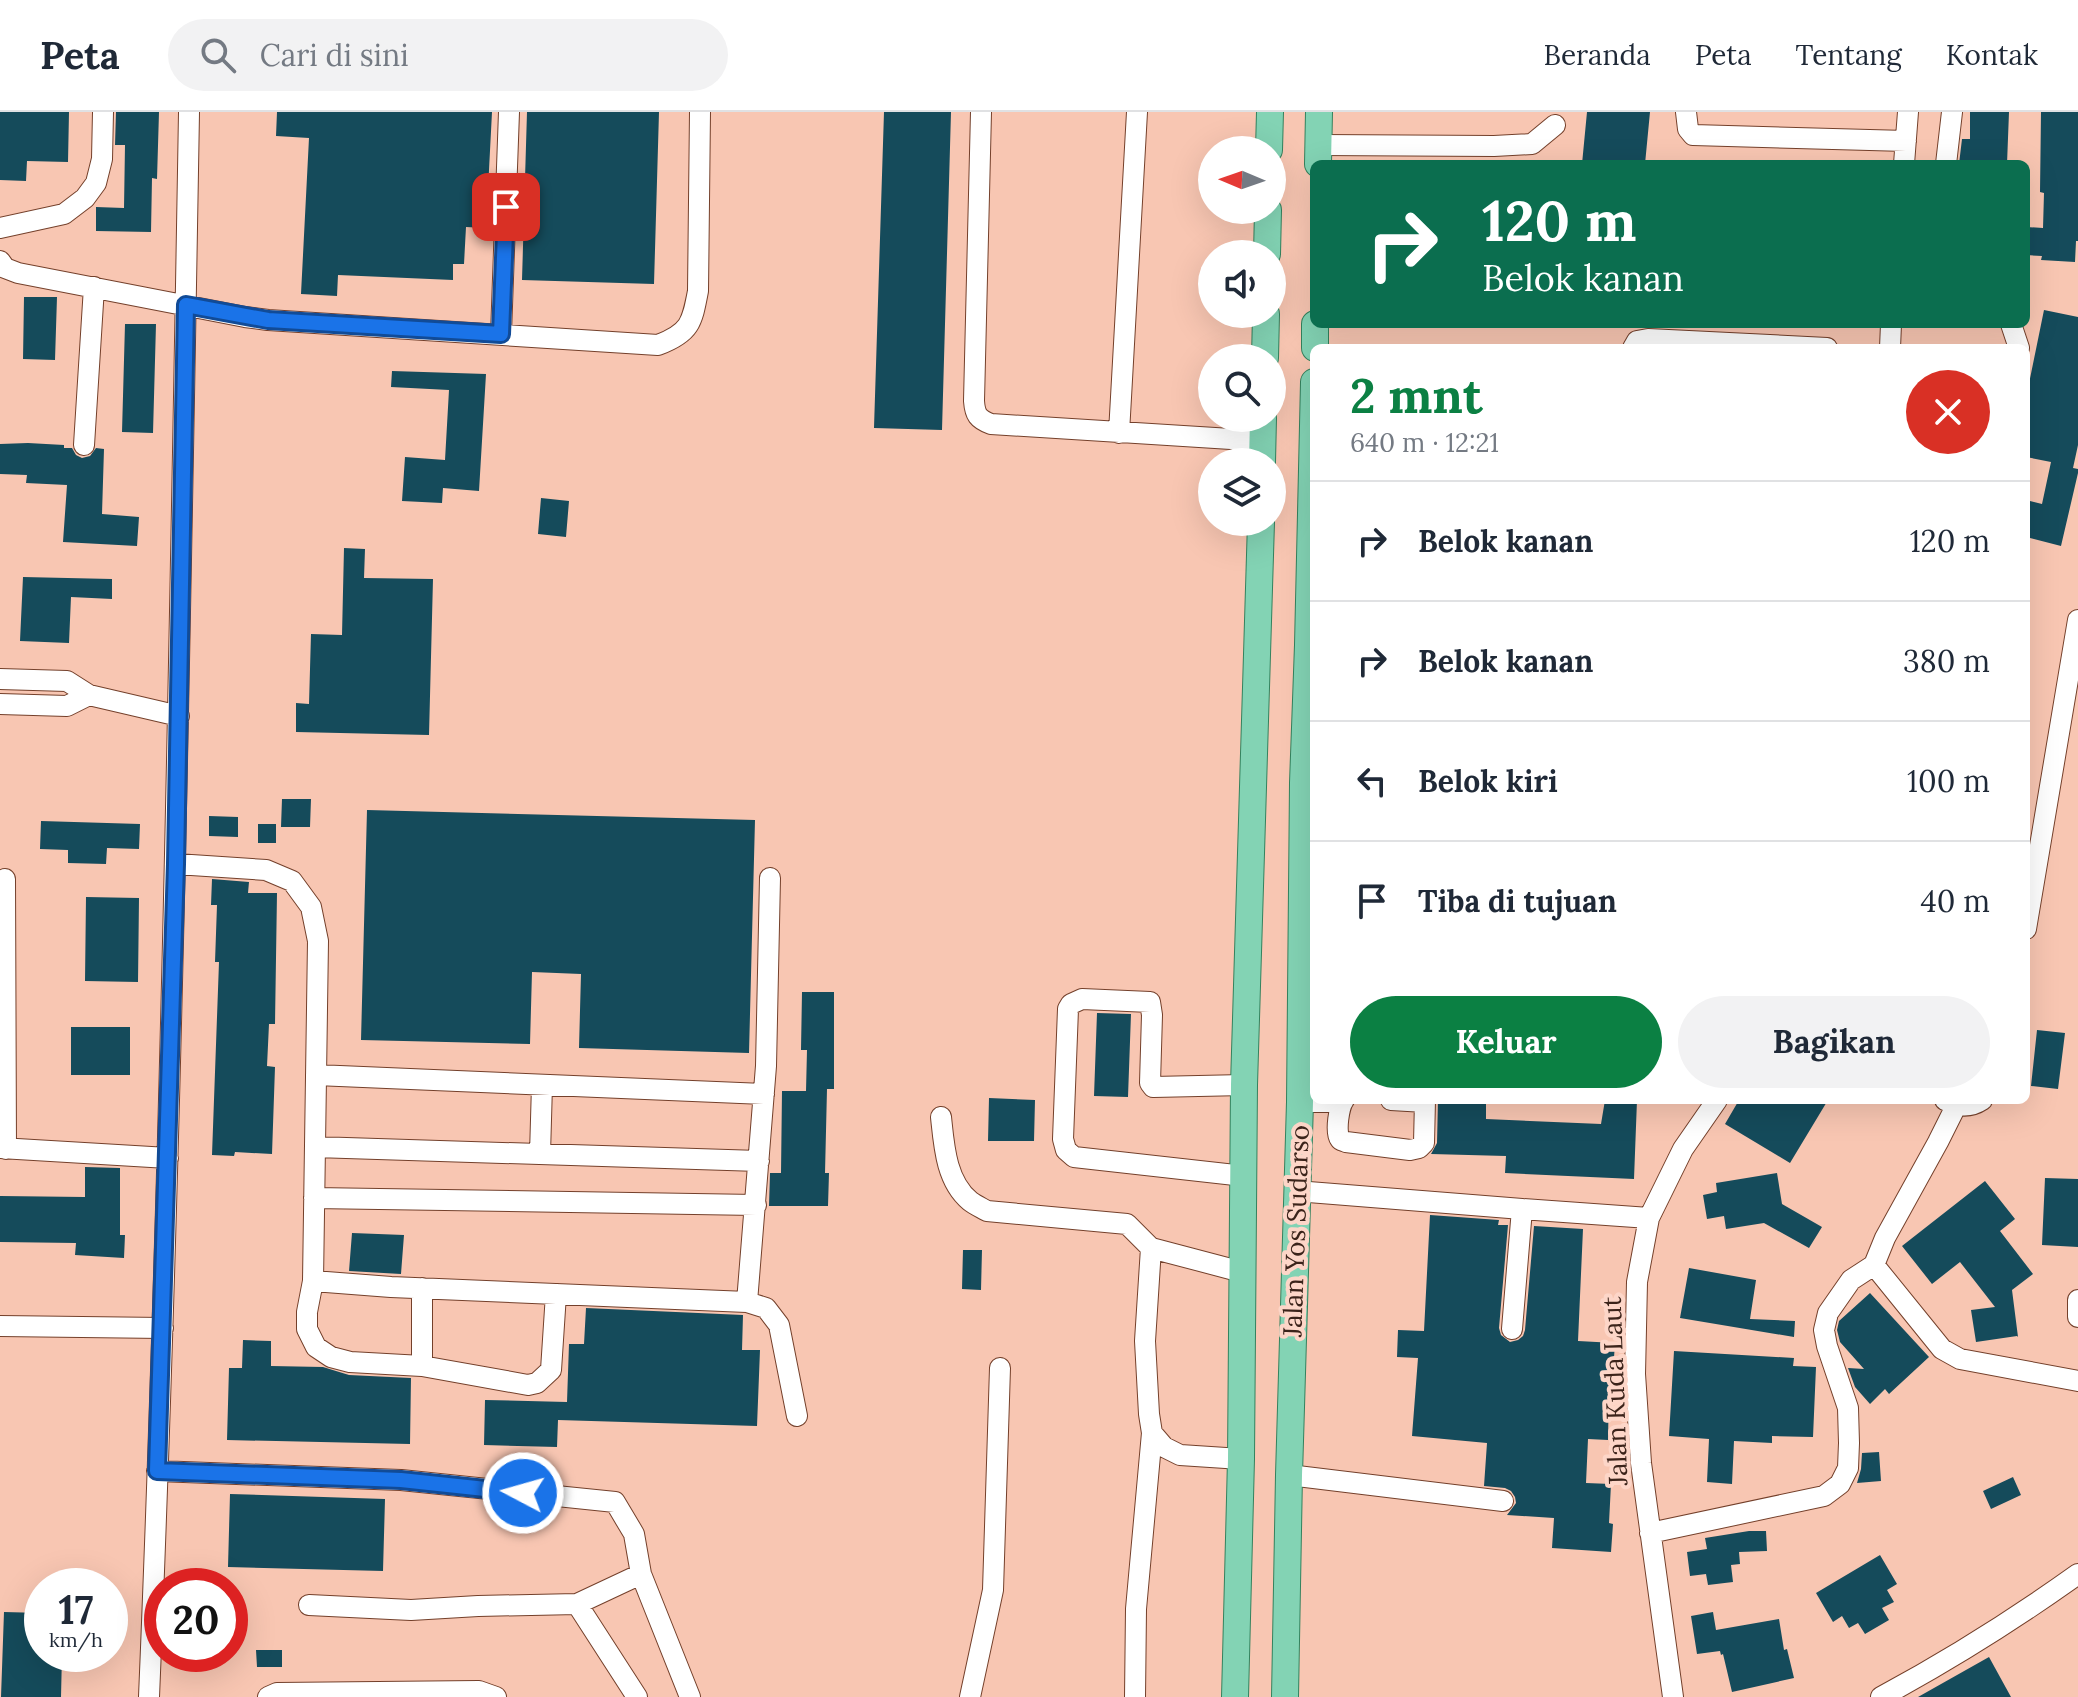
<!DOCTYPE html>
<html lang="id">
<meta charset="utf-8">
<style>
body{margin:0;font-family:Lora,serif;background:#f2f2f3;color:#1f2937;height:100vh;display:flex;flex-direction:column;font-size:30px;white-space:nowrap}
*{box-sizing:border-box;margin:0}
p{font-size:26px;color:#747a83}
.icon{flex:none;width:44px;height:44px;fill:none;stroke:currentColor;stroke-width:2;stroke-linecap:round;stroke-linejoin:round}
.map{position:relative;flex:1;overflow:hidden}
.drawer{position:absolute;left:1310px;top:232px;width:720px;height:760px;display:flex;flex-direction:column;background:#fff;border-radius:12px;box-shadow:0 8px 32px #0002}
.drawer>*{flex:none}
.top-card{position:absolute;left:1310px;top:48px;width:720px;height:168px;border-radius:12px;box-shadow:0 8px 32px #0002;background:#0b6e4f;color:#fff;overflow:hidden}
.needle{width:52px;rotate:272deg}
.tools{position:absolute;left:1198px;top:24px;display:grid;gap:16px}
.tools a{display:grid;place-items:center;width:88px;height:88px;border-radius:50%;background:#fff;box-shadow:0 8px 32px #0002;font-size:40px}
.speed{position:absolute;left:24px;top:1456px;display:flex;gap:16px;font-size:40px;font-weight:700;text-align:center}
.speed>*{display:grid;place-content:center;width:104px;height:104px;border-radius:50%;background:#fff;box-shadow:0 8px 32px #0002;line-height:1}
.speed small{font-size:20px;font-weight:400}
.speed .limit{border:12px solid #d22;background:#fff;color:#111}
.pin{position:absolute;display:grid;place-items:center;width:68px;height:68px;color:#fff;margin:-34px;border-radius:16px;box-shadow:0 4px 12px #0006}
.me{position:absolute;width:88px;margin:-44px;rotate:276deg;stroke-linejoin:round;filter:drop-shadow(0 0 6px #0008)}
.turn{display:flex;align-items:center;gap:28px;height:168px;padding:0 40px;font-size:36px}
.turn .icon{width:104px;height:104px;stroke-width:2.5}
.turn b{display:block;font-size:56px;line-height:68px}
.round{display:grid;place-items:center;flex:none;width:84px;height:84px;border-radius:42px;background:#f2f2f3}
.summary{display:flex;align-items:center;justify-content:space-between;height:136px;padding:0 40px}
h1{font-size:48px;font-weight:800;line-height:60px;color:#0b8043}
.cta{display:flex;gap:16px;margin-top:auto;padding:16px 40px}
.cta a{flex:1;height:92px;border-radius:48px;background:#0b8043;color:#fff;font-size:32px;font-weight:800;line-height:92px;text-align:center}
.cta a+a{background:#f2f2f3;color:#1f2937}
ul{padding:0;list-style:none}
li{display:flex;align-items:center;gap:24px;height:120px;padding:0 40px;border-top:2px solid #e0e1e3}
li div{flex:1}
li b{display:block;font-size:30px}
li em{font-style:normal}
header{display:flex;align-items:center;gap:48px;box-sizing:border-box;height:112px;padding:0 40px;background:#fff;border-bottom:2px solid #e0e1e3}
header strong{font-size:38px}
nav{display:flex;gap:44px;margin-inline-start:auto;font-size:28px}
.search{width:560px;height:72px;background:#f2f2f3;display:flex;align-items:center;gap:20px;box-sizing:border-box;padding:0 28px;border-radius:44px;color:#747a83;font-size:30px}
.map>svg:first-child{display:block}
.building{fill:#154b5b}
.lines{fill:none;stroke-linecap:round;stroke-linejoin:round}
.minor-casing{stroke:#74402b;stroke-width:22}
.major-casing{stroke:#34825e;stroke-width:28}
.minor{stroke:#fff;stroke-width:20}
.major{stroke:#83d3b4;stroke-width:26}
.route-casing{stroke:#114b97;stroke-width:20}
.route{stroke:#1a73e8;stroke-width:14}
.labels{text-anchor:middle;stroke-width:8;stroke-linejoin:round;paint-order:stroke}
.street-label{font-size:26px;fill:#3b231a;stroke:#fdd6c8}
</style>
<header>
<strong>Peta</strong>
<div class="search"><svg class="icon" aria-label="search" viewBox="0 0 24 24"><circle cx="10" cy="10" r="6"/><path d="M15 15l6 6"/></svg>Cari di sini</div>
<nav><a>Beranda</a><a>Peta</a><a>Tentang</a><a>Kontak</a></nav>
</header>
<div class="map">
<svg width="2078" height="1585" viewBox="0 0 2078 1585">
<rect width="100%" height="100%" fill="#f8c6b2"/>
<!-- building -->
<path class="building" d="M0 0H69L68 50 27 49 26 69 0 68Z
M116 0H159L157 67 152 66 151 120 96 119V95L124 96 125 33H115Z
M277 0H492L486 116 466 115 464 152H453V168L338 163 337 184 301 182 309 26 276 24Z
M527 0H659L654 172 522 168Z
M884 0H951L942 318 874 316Z
M1587 0H1650L1645 52H1582Z
M1970 0H2009L2007 52H1959L1962 27H1970Z
M2041 0H2078V129H2076L2075 150 2041 148 2042 144 2026 143V115L2043 116 2044 81 2040 80Z
M24 185H57L55 248 23 247Z
M2044 198 2078 205V333L2073 356 2078 357V361L2061 434 2026 425V388L2042 392 2051 350 2026 345V286Z
M125 212H156L153 321 122 320Z
M392 259 486 262 479 379 443 376 442 391 402 389 405 345 445 348 449 278 391 275Z
M28 331 64 333V336H72L76 343 82 346 90 344 96 336 104 337 102 402 139 405 137 434 63 430 67 373 26 371 27 363 0 362V332Z
M541 386 569 389 566 425 538 422Z
M344 436 365 437 364 466 433 467 429 623 296 620V591L309 592 311 522 342 523Z
M23 465 112 467V487L71 485 69 531 20 529Z
M282 687H311L310 715H281Z
M367 698 755 708 749 941 579 936 581 862 532 860 530 932 361 928Z
M209 704 238 705V725L209 724Z
M41 709 140 712 139 737 107 736 106 752 68 751V738L40 737Z
M258 712H276V731H258Z
M212 767 249 770 248 781H277L275 912H269L267 954 275 955 272 1042 235 1040 234 1044 212 1043 219 850H215L217 793H211Z
M86 785 139 786 138 870 85 869Z
M802 880H834V977H827L825 1061H829L828 1094H769L770 1061H781L782 979H806L807 938H801Z
M1097 901 1131 902 1128 985 1094 984Z
M71 915H130V963H71Z
M2037 918 2065 921 2058 977 2031 974Z
M989 986 1035 988 1034 1029H988Z
M1438 988H1486V1007L1601 1012 1605 988H1637L1634 1067 1505 1061 1506 1044 1431 1042 1437 1031Z
M1739 988H1828L1790 1051 1725 1012Z
M85 1055 120 1056V1123H125L124 1146 75 1143 76 1131 0 1130V1084L85 1085Z
M1777 1061 1782 1092 1822 1115 1809 1136 1764 1111 1726 1117 1724 1104 1707 1107 1703 1083 1717 1080 1716 1071Z
M2045 1066 2078 1067V1135L2042 1133Z
M1985 1069 2015 1107 2000 1119 2033 1162 2012 1178 2018 1225 2017 1224 1976 1230 1971 1198 1995 1195 1960 1150 1932 1172 1902 1134Z
M1430 1103 1499 1108 1498 1113H1508L1499 1216 1501 1223 1510 1230 1518 1228 1523 1224 1525 1218 1534 1114 1583 1117 1578 1229 1615 1231 1612 1275H1609L1608 1328 1588 1327 1586 1371 1611 1372 1609 1411 1613 1412 1611 1440 1552 1436 1554 1406 1507 1403 1516 1391 1515 1385 1511 1379 1505 1376 1484 1374 1487 1331 1412 1324 1418 1246 1397 1245 1398 1218 1424 1219Z
M352 1121 404 1123 401 1162 349 1159Z
M963 1138H982L981 1178 962 1177Z
M1689 1156 1756 1168 1750 1207 1795 1209 1794 1225 1680 1206Z
M1870 1181 1929 1245 1889 1282 1885 1277 1870 1292 1855 1275 1848 1256 1864 1257 1840 1230 1837 1218 1839 1209Z
M586 1196 743 1203 742 1238H760L757 1314 558 1308 557 1335 484 1333 485 1288 567 1290 569 1232H584Z
M243 1228 271 1229V1254L323 1255 349 1263 411 1266 410 1332 227 1328 229 1256H242Z
M1674 1239 1794 1246 1793 1254 1816 1255 1813 1325 1772 1324V1331L1734 1329 1732 1372 1707 1370 1709 1327 1669 1324Z
M1879 1340 1881 1369 1857 1371 1861 1357 1862 1341Z
M2013 1365 2021 1383 1991 1397 1983 1379Z
M230 1382 385 1387 383 1459 228 1455Z
M1749 1419H1766L1767 1439 1739 1440 1740 1452 1731 1453 1733 1470 1708 1473 1706 1462 1690 1464 1687 1440 1707 1437 1705 1426Z
M1880 1443 1897 1472 1887 1478 1894 1490 1882 1496 1889 1508 1865 1522 1858 1511 1849 1516 1842 1504 1833 1510 1816 1481Z
M4 1500 42 1501V1542H62L61 1585H1Z
M1713 1500 1716 1518 1779 1507 1784 1538 1787 1537 1794 1566 1732 1580 1723 1542 1721 1543 1720 1539 1697 1542 1691 1504Z
M256 1538H282V1555H257Z
M1989 1545 2011 1585H1918Z"/>
<g class="lines">
<defs>
<path id="minor" d="M981 0 974 289C975 303 978 307 991 312L1263 329
M1686 0 1688 17 1693 23 1906 29
M1319 33 1494 34 1532 32 1555 13
M1904 52 1908 0
M1946 52 1952 0
M0 116 64 102 85 86 96 71 102 47 103 0
M0 149 5 156 18 161 245 205 268 208 658 233C690 221 692 211 698 179L700 0
M2011 212 2019 236
M501 222 509 0
M1633 236 1637 229 1648 227 1827 236
M1890 236 1891 212
M1119 321 1137 0
M84 333 94 175
M0 567 67 569 89 583 179 604
M0 592 67 594 89 583
M176 752 266 758 292 769 311 795 318 829 313 1169 391 1175 747 1190 766 1196 779 1213 797 1304
M5 767 6 1037
M2026 817 2078 508
M316 963 764 982
M1244 973 1153 975 1150 971 1152 903 1150 890 1082 887 1071 892 1068 897 1063 1027 1066 1038 1074 1045 1244 1064
M1344 988C1339 994 1335 1020 1340 1027 1341 1029 1344 1029 1346 1030L1410 1038 1419 1036 1424 1031 1425 988
M1391 988 1425 990
M1945 988C1958 995 1970 996 1982 988
M1300 990H1341
M941 1005C944 1034 946 1069 970 1089 975 1093 982 1096 987 1099L1127 1112 1151 1136 1242 1160
M315 1035 759 1049
M0 1036 168 1046
M540 1042 542 973
M1296 1079 1522 1097
M314 1086 756 1093
M1151 1136 1145 1229 1149 1302 1152 1321 1164 1335 1180 1343 1241 1347
M1874 1153 1942 1237 1960 1247 2078 1269
M313 1169 307 1200V1217L316 1235 331 1245 350 1250 422 1254 528 1273 537 1271 551 1258 556 1182
M422 1176V1254
M2078 1188V1205
M747 1190 766 954 770 766
M0 1214 163 1216
M1512 1217 1522 1097 1649 1106
M157 1359 401 1368 615 1390 634 1422 641 1462 690 1585
M1289 1363 1503 1389
M1650 1421 1824 1384 1840 1372 1848 1356 1849 1331 1848 1296 1827 1234 1824 1218 1828 1201 1851 1168 1874 1153 1885 1126 1938 1030 1956 994
M577 1492 637 1585
M309 1493 411 1498 478 1494 577 1492 641 1462
M149 1585C171 1057 180 528 189 0
M268 1585 277 1581 479 1579 496 1585
M970 1585 993 1478 1000 1256
M1135 1585 1136 1497 1152 1321
M1673 1585 1641 1351 1635 1262 1637 1170 1649 1106 1683 1037 1717 988
M1881 1585C1948 1549 2015 1507 2078 1462"/>
<path id="major" d="M1269 38 1270 0
M1318 52 1319 0
M1267 142 1268 98
M1315 236V212
M1265 246 1266 202
M1262 350 1263 306
M1235 1585 1241 1347 1244 973 1261 410
M1285 1585 1289 1363 1300 990 1303 671 1308 533 1314 270"/>
</defs>
<!-- minor casing -->
<use href="#minor" class="minor-casing"/>
<!-- major casing -->
<use href="#major" class="major-casing"/>
<!-- minor -->
<use href="#minor" class="minor"/>
<!-- major -->
<use href="#major" class="major"/>
</g>
<g class="lines">
<defs>
<path id="route" d="M506 95 501 222 268 208 186 193 176 752 157 1359 401 1368 523 1381"/>
</defs>
<!-- route casing -->
<use href="#route" class="route-casing"/>
<!-- route -->
<use href="#route" class="route"/>
</g>
<g class="labels">
<!-- street labels -->
<g class="street-label">
<text transform="translate(1296 1119) rotate(-88)" y="9">Jalan Yos Sudarso</text>
<text transform="translate(1615 1279) rotate(-92)" y="9">Jalan Kuda Laut</text>
</g>
</g>
</svg>
<div class="tools">
<a><svg class="needle" viewBox="-14 -14 28 28"><path d="M0-13l5 13h-10z" fill="#e53935"/><path d="M0 13l5-13h-10z" fill="#747a83"/></svg></a>
<a><svg class="icon" aria-label="sound" viewBox="0 0 24 24"><path d="M4 9h4l5-4v14l-5-4H4zM17 9q2 3 0 6"/></svg></a>
<a><svg class="icon" aria-label="search" viewBox="0 0 24 24"><circle cx="10" cy="10" r="6"/><path d="M15 15l6 6"/></svg></a>
<a><svg class="icon" aria-label="layers" viewBox="0 0 24 24"><path d="M12 4l9 5-9 5-9-5zM3 14l9 5 9-5"/></svg></a>
</div>
<div class="speed"><div>17<small>km/h</small></div><div class="limit">20</div></div>
<div class="pin" style="left:506px;top:95px;background:#d93025"><svg class="icon" aria-label="arrive" viewBox="0 0 24 24"><path d="M6 21V4h12l-3 4 3 4H6"/></svg></div>
<svg class="me" style="left:523px;top:1381px" viewBox="-20 -20 40 40"><circle r="17" fill="#1a73e8" stroke="#fff" stroke-width="3"/><path d="M0-11L8 9 0 5-8 9z" fill="#fff"/></svg>
<div class="top-card">
<div class="turn"><svg class="icon" aria-label="right" viewBox="0 0 24 24"><path d="M7 20v-9h11M14 6l5 5-5 5"/></svg><div><b>120 m</b>Belok kanan</div></div>
</div>
<section class="drawer">
<div class="summary"><div><h1>2 mnt</h1><p>640 m · 12:21</p></div><a class="round" style="background:#d93025;color:#fff"><svg class="icon" aria-label="close" viewBox="0 0 24 24"><path d="M6 6l12 12M18 6L6 18"/></svg></a></div>
<ul>
<li><svg class="icon" aria-label="right" viewBox="0 0 24 24"><path d="M7 20v-9h11M14 6l5 5-5 5"/></svg><div><b>Belok kanan</b></div><em>120 m</em></li>
<li><svg class="icon" aria-label="right" viewBox="0 0 24 24"><path d="M7 20v-9h11M14 6l5 5-5 5"/></svg><div><b>Belok kanan</b></div><em>380 m</em></li>
<li><svg class="icon" aria-label="left" viewBox="0 0 24 24"><path d="M17 20v-9H6M10 6l-5 5 5 5"/></svg><div><b>Belok kiri</b></div><em>100 m</em></li>
<li><svg class="icon" aria-label="arrive" viewBox="0 0 24 24"><path d="M6 21V4h12l-3 4 3 4H6"/></svg><div><b>Tiba di tujuan</b></div><em>40 m</em></li>
</ul>
<div class="cta"><a>Keluar</a><a>Bagikan</a></div>
</section>
</div>
